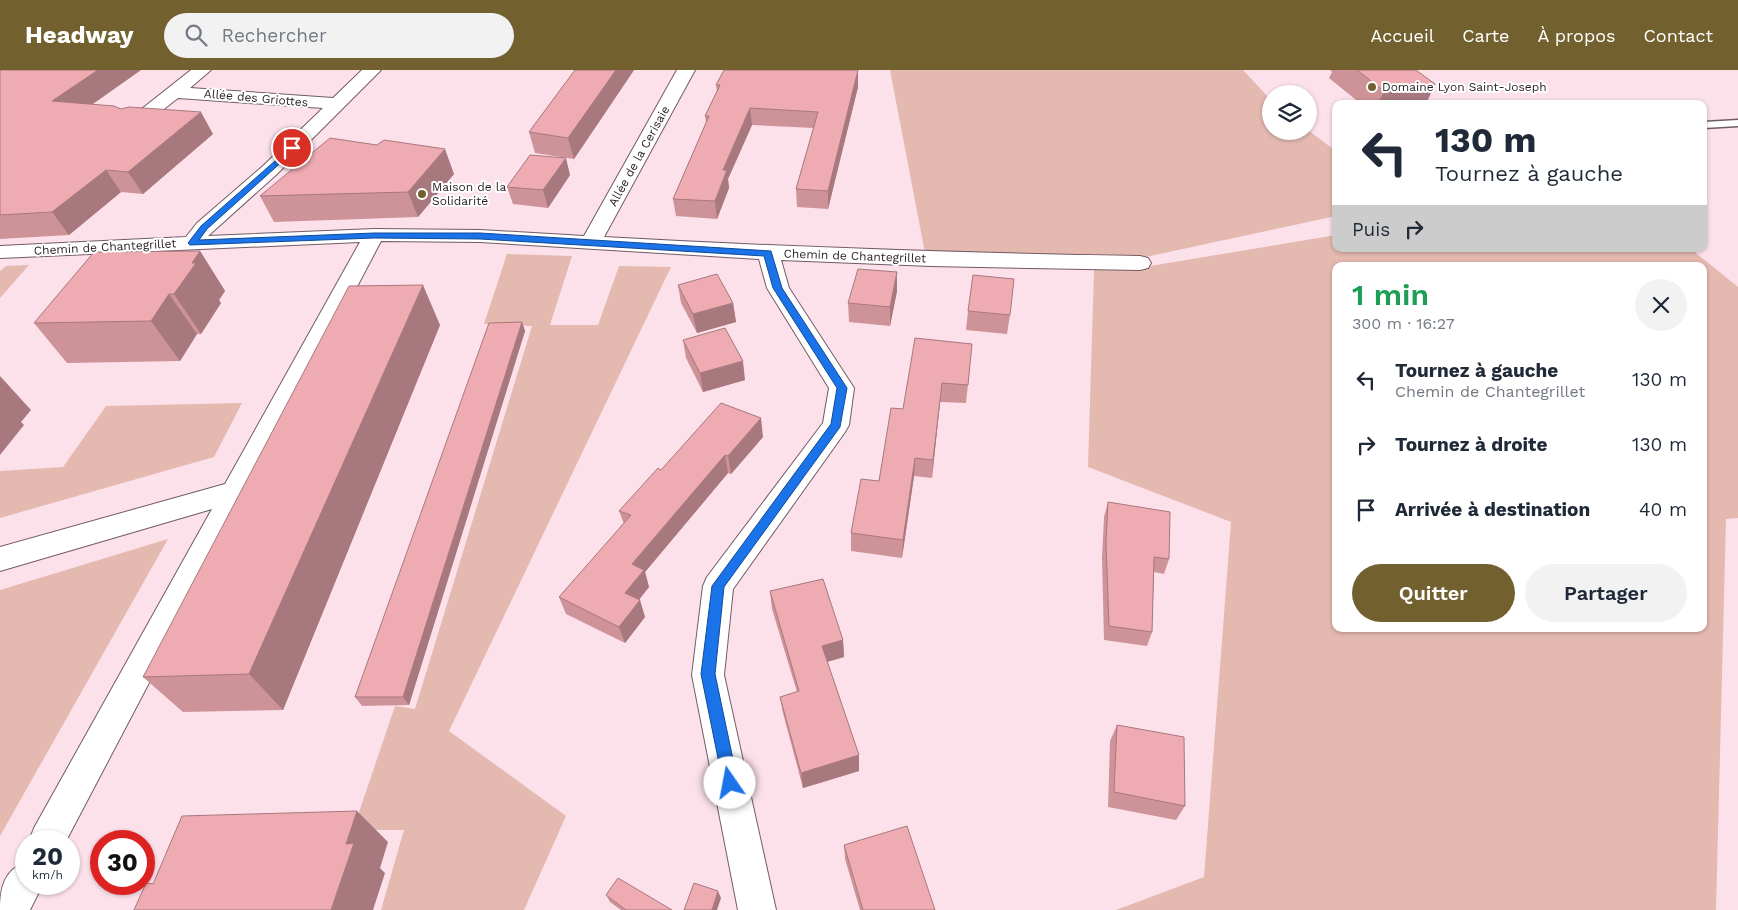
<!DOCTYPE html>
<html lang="fr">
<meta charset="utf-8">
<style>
body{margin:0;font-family:"Work Sans",sans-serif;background:#f2f2f3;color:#1f2937;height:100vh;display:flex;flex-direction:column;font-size:19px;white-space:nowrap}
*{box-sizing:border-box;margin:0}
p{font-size:16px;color:#747a83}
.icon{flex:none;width:28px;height:28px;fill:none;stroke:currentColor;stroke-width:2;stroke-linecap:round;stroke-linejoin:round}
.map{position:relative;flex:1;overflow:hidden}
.details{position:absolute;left:1332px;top:192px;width:375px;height:370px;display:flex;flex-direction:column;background:#fff;border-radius:10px;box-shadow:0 1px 4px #0004}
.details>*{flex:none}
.guide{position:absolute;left:1332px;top:30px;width:375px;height:152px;border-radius:10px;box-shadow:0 1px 4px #0004;background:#fff;color:#1f2937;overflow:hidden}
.fabs{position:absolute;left:1262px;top:15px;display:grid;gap:10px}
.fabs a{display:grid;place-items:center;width:55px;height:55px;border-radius:50%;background:#fff;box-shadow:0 1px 4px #0004;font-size:25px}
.speed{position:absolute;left:15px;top:760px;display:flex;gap:10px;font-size:25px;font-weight:700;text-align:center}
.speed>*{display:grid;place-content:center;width:65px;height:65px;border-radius:50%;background:#fff;box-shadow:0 1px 4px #0004;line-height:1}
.speed small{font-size:12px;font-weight:400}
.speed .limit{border:8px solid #d22;background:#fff;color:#111}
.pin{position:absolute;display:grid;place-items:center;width:42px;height:42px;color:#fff;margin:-21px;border:2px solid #fff;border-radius:50%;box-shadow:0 1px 5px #0007}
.me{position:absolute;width:55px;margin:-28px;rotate:348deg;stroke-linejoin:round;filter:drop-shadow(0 0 4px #0008)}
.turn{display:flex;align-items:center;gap:18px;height:105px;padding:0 20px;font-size:22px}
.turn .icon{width:65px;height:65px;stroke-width:2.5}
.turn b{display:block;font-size:35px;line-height:42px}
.then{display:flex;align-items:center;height:48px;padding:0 20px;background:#0003;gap:10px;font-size:19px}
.round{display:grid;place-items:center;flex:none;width:52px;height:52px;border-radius:26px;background:#f2f2f3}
.headline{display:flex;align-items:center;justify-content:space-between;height:85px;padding:0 20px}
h1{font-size:30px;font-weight:600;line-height:38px;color:#1e9e55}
.cta{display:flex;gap:10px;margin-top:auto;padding:10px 20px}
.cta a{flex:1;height:58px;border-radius:30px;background:#72612f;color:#fff;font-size:20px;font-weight:600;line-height:58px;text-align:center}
.cta a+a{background:#f2f2f3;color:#1f2937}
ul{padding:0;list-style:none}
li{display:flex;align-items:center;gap:15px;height:65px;padding:0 20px}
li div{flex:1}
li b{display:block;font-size:19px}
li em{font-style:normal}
header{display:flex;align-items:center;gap:30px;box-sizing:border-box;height:70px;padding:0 25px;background:#72612f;color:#fff}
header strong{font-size:24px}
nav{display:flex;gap:28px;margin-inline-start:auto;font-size:18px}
.search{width:350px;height:45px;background:#f2f2f3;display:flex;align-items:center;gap:12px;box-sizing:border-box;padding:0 18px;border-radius:28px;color:#747a83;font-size:19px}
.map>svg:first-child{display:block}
.green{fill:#e4b9b0;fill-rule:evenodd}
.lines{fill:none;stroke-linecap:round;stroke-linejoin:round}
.service-casing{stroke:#725b64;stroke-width:3}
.minor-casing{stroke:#725b64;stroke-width:2}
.service{fill:#fff;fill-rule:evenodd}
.minor{fill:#fff;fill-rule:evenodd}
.wall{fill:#ce9399}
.shaded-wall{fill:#a7787d}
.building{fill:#efabb2;stroke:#a7787d}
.route{fill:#1a73e8;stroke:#114b97}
.poi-dot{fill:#72612f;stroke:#fff;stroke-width:2}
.labels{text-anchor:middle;stroke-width:4;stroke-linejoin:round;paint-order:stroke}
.far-poi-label{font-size:12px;fill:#271e22;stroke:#fff;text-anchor:start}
.far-street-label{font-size:12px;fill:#271e22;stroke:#fff}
</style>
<header>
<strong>Headway</strong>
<div class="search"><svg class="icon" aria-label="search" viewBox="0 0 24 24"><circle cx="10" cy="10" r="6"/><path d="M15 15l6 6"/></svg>Rechercher</div>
<nav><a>Accueil</a><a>Carte</a><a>À propos</a><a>Contact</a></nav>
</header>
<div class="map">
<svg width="1738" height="840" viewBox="0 0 1738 840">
<rect width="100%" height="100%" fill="#fce1eb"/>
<!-- green -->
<path class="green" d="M890 0H1243L1271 30V61H1309L1336 81V146L1141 188 925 183Z
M1336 165V179H1691L1738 217V448L1726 449 1716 840H1116L1204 807 1231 452 1088 397 1094 200 1144 197ZM1336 196H1704V559H1336Z
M507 184 572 186 550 255H598L619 196 671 197 449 661 566 746 524 840H381L404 760H353L395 636 415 639 532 256 484 254Z
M29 195 0 228V201L6 196Z
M242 333 214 387 0 448V401L63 397 106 336Z
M168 469 0 766V520Z"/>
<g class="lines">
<defs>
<path id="service" d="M1738 50V56L1704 58V52Z"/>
<path id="minor" d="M191 0H211L190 18 333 28 362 0H381L277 104 208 166 374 159 480 160 584 166 677 0H695L604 167C783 177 961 183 1140 186L1148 188 1151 193 1148 198 1140 200 931 196 781 190 789 218 854 318 849 355 845 362 733 519 724 605 776 840H738L692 605 703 516 707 507 823 353 829 318 767 218 759 189 480 172 381 171 66 771H29L34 758 212 439 0 501V477L225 414 360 172 0 188V176L186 167 197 153 263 96 323 38 178 28 141 57 135 59 129 57 126 53 129 49Z
M26 792V814H43L30 840H0C0 818 4 800 26 792Z"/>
</defs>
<!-- service casing -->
<use href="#service" class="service-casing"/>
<!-- minor casing -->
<use href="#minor" class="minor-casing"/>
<!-- service -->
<use href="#service" class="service"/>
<!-- minor -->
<use href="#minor" class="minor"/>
</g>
<!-- wall -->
<path class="wall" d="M0 0H141L92 34 121 39 213 64 143 124 121 122 69 165 0 169Z
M575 0H634L574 89 535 83 529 62Z
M858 0V17L828 139 797 137 796 119 814 58 752 55 728 109 729 118 717 149 676 146 673 129 706 53 705 46 717 21 716 15Z
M1330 0H1416L1426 34H1361L1329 8 1332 2Z
M454 104 418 147 274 152 260 126Z
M570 105 548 138 513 134 507 117Z
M200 181 225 221 219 230 221 233 201 264H197L180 291 67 293 34 253Z
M897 202V221L890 256 849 252 848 233Z
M678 215 733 233 736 252 697 263 681 233Z
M968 241 1010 245 1007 264 966 260Z
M522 252 525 261 409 635 362 636 355 627Z
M440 255 283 640 183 642 143 607Z
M683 270 745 310 703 322 686 288Z
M972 274 966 333 940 332 932 408 914 406 902 488 851 481V463L879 411 903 339Z
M763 367 731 404 728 403 645 502 649 517 639 529 645 547 625 573 566 544 559 527 624 454 619 441 661 400Z
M1108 432 1169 489 1164 504 1154 502 1152 562 1147 576 1104 570 1102 488 1104 447Z
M770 521 843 570 844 587 827 592 859 701 803 718 783 643 780 627 797 622 772 539Z
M1117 655 1185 736 1176 750 1108 737 1110 671Z
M844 775 935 840H860L845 789Z
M606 825 672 840H621L610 832Z"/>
<!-- shaded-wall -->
<path class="shaded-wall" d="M98 0H141L66 53 52 31Z
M616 0H634L574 89 568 68Z
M858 0V17L828 139V121Z
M1435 14 1426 34H1378L1384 21Z
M750 38 752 55 728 109 729 118 717 149 715 131 723 100Z
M201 42 213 64 143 124 128 102Z
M445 79 454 104 418 147 408 122Z
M566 88 570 105 548 138 543 120Z
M106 100 121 122 69 165 52 142Z
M200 181 225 221 219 230 221 233 201 264 174 224 192 193Z
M897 202V221L890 256V237Z
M423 215 440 255 283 640 249 604Z
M169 224 197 264 180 291 151 251Z
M733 233 736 252 697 263 693 244Z
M522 252 525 261 409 635 403 627Z
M743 291 745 310 703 322 700 303Z
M0 306 31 340 21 352 24 355 0 385Z
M942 313 932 408 933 390Z
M761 348 763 367 731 404 728 386Z
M725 385 728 403 645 502 649 517 631 540 625 523 632 494Z
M915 388 914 406 902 488 903 470Z
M640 530 645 547 625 573 619 557Z
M843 570 844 587 823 593 822 576Z
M859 685V701L803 718 801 703Z
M357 741 388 772 380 798 385 803 373 840H331L346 774Z
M718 821 721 828 717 840H712Z"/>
<!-- building -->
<path class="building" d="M0 0H98L52 31 114 36 121 39 129 37 201 42 128 102 106 100 52 142 0 145Z
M575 0H616L568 68 529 62Z
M724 0H858L828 121 796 119 818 42 750 38 723 100H727L715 131 673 129 709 46H705L720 15H716Z
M1357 0H1416L1435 14 1384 21Z
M330 68 377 75 384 70 445 79 408 122 260 126Z
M530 85 566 88 543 120 507 117Z
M200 181 192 193H196L174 224H169L151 251 34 253 94 182Z
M858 199 897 202 890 237 848 233Z
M717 204 733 233 693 244 678 215Z
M973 205 1014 209 1010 245 968 241Z
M423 215 249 604 143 607 349 216Z
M522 252 403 627H355L489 253Z
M725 258 743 291 700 303 683 270Z
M915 268 972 274 968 315 942 313 933 390 915 388 903 470 851 463 861 409 879 411 891 338 903 339Z
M721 333 761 348 728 386 725 385 632 494 644 500 625 523 640 530 619 557 559 527 631 445 619 441 658 398 661 400Z
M1108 432 1170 442 1169 489 1154 487 1152 562 1109 556 1106 473Z
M823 509 843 570 822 576 859 685 801 703 780 627 799 621 770 521Z
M1117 655 1184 667 1185 736 1114 722Z
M357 741 346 774 354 773 331 840H134L146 813 153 814 182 746Z
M907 756 935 840H863L844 775Z
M618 808 672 840H626L606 825Z
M694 813 718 821 712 840H684Z"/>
<!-- route -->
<path class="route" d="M292 76 296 78 295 80 207 159 199 170 374 163H480L771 181 782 218 847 318 840 357 724 517 715 604 738 713 735 718 730 720 725 718 723 713 701 604 712 516 831 354 837 318 773 218 764 186 480 169 374 168 190 175 188 173 201 156Z"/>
<!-- markers -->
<g class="poi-dot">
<circle cx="1372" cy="17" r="5"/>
<circle cx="422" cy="124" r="5"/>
</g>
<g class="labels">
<!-- far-poi labels -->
<g class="far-poi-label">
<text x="1382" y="21">Domaine Lyon Saint-Joseph</text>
<text x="432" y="121">Maison de la<tspan x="432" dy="14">Solidarité</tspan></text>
</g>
<!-- far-street labels -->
<g class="far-street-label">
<text transform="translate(256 28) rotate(5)" y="4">Allée des Griottes</text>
<text transform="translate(639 86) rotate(-61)" y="4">Allée de la Cerisaie</text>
<text transform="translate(105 177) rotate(-3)" y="4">Chemin de Chantegrillet</text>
<text transform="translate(855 186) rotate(2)" y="4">Chemin de Chantegrillet</text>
</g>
</g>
</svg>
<div class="fabs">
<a><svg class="icon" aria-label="layers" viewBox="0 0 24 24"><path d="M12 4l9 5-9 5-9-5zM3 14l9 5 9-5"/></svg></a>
</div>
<div class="speed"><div>20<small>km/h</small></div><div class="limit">30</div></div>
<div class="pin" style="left:292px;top:78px;background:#d93025"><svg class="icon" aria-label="arrive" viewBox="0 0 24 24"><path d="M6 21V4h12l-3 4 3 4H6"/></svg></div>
<svg class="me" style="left:730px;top:713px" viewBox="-20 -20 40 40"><circle r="19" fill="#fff"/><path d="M0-13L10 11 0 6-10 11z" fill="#1a73e8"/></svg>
<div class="guide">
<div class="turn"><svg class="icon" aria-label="left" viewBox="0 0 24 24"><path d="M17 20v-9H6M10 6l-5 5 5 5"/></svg><div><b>130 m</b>Tournez à gauche</div></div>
<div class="then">Puis<svg class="icon" aria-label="right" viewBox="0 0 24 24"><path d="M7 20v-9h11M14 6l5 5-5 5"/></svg></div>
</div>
<section class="details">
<div class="headline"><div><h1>1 min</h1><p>300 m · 16:27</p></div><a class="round"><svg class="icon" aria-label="close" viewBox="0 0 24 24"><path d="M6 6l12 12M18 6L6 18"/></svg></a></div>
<ul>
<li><svg class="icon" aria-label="left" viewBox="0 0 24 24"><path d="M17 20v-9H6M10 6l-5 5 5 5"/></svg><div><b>Tournez à gauche</b><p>Chemin de Chantegrillet</p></div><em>130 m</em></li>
<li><svg class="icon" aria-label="right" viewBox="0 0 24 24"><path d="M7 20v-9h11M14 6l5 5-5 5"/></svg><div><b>Tournez à droite</b></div><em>130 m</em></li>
<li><svg class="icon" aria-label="arrive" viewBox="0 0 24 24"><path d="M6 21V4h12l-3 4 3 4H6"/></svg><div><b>Arrivée à destination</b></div><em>40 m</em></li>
</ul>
<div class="cta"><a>Quitter</a><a>Partager</a></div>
</section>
</div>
